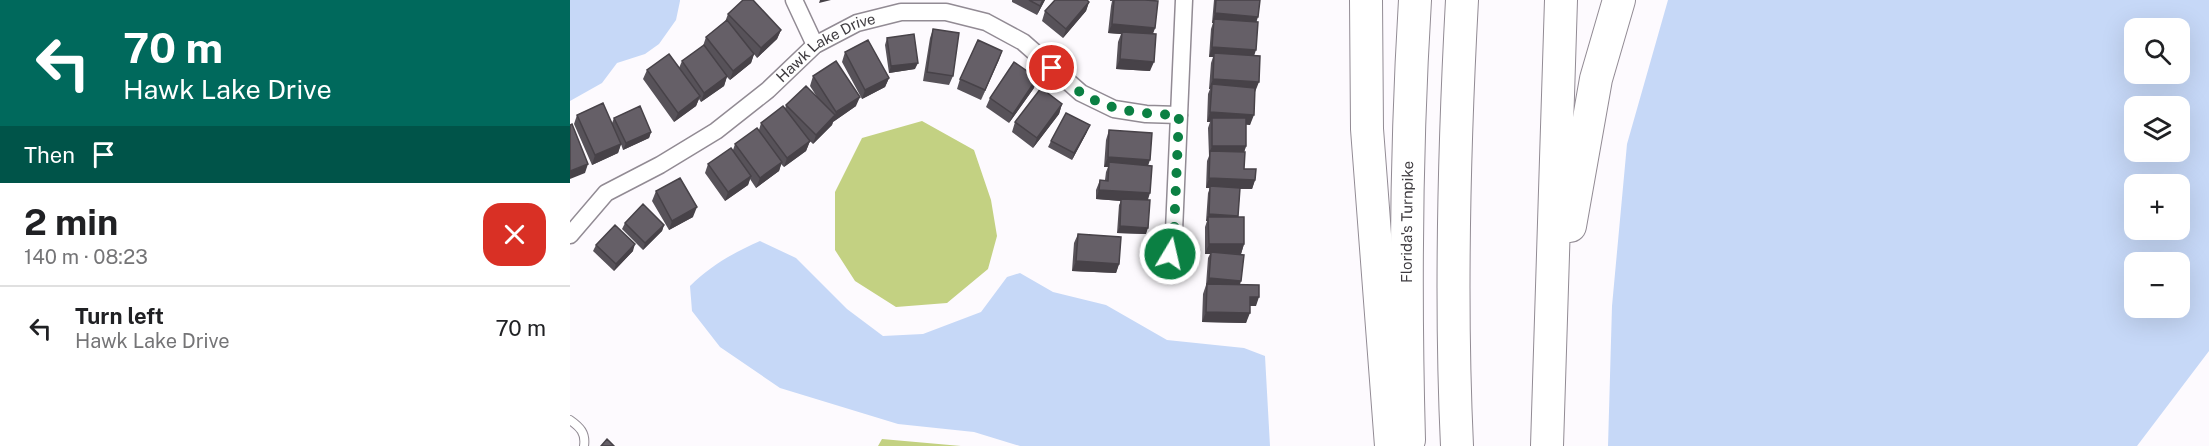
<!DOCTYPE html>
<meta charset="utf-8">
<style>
body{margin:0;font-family:"Public Sans",sans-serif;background:#f2f2f2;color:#202124;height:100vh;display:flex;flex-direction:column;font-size:22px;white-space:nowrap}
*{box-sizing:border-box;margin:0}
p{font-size:20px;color:#757577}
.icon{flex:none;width:33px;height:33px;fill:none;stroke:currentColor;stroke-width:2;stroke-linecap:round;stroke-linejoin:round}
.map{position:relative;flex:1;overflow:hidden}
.side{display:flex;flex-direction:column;background:#fff;width:570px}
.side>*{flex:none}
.banner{background:#00695c;color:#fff;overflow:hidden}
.buttons{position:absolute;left:1554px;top:18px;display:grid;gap:12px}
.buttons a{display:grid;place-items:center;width:66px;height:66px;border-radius:12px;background:#fff;box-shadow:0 6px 24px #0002;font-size:30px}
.pin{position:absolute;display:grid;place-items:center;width:51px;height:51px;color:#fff;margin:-26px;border:3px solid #fff;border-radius:50%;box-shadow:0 2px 6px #0007}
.me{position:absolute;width:66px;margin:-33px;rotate:9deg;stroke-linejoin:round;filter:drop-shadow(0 0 4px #0008)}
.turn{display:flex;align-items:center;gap:21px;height:126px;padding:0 24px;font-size:27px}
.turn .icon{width:78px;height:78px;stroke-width:2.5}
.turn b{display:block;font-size:42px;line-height:51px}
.then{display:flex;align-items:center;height:57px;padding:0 24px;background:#0003;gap:12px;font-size:22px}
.round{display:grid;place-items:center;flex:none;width:63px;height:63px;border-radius:18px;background:#f2f2f2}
.headline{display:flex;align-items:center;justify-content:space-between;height:102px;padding:0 24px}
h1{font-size:36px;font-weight:700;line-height:45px}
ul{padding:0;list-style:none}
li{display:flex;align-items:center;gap:18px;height:84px;padding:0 24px;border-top:2px solid #e0e0e0}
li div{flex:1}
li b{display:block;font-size:22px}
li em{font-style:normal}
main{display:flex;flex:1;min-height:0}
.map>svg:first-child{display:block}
.green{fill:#c3d182}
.water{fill:#c6d8f7;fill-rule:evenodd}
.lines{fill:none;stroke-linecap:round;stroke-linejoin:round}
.service-casing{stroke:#928b94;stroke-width:10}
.minor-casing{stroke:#928b94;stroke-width:19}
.motorway-casing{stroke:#928b94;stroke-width:34}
.service{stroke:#fff;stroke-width:8}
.minor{stroke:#fff;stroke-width:16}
.motorway{stroke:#fff;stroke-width:32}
.wall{fill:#575259}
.shaded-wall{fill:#474248}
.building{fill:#655f67;stroke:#474248;stroke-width:1.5}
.route{stroke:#0b8043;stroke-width:10;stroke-dasharray:0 18}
.labels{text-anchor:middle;stroke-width:6;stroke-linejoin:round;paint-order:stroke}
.street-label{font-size:15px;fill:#3f3c40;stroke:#fff}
</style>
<main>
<section class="side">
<div class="banner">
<div class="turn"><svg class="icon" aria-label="left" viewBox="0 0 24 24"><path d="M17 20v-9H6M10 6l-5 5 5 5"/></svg><div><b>70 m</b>Hawk Lake Drive</div></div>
<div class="then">Then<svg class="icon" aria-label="arrive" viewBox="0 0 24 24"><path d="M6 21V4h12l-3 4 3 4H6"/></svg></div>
</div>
<div class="headline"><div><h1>2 min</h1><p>140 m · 08:23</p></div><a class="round" style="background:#d93025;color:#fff"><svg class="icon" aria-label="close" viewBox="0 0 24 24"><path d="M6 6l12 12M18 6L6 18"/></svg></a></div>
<ul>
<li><svg class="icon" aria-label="left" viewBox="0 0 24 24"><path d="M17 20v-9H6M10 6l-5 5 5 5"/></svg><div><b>Turn left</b><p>Hawk Lake Drive</p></div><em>70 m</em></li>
</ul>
</section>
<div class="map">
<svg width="1639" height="446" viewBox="0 0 1639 446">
<rect width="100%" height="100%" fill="#fdfafe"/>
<!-- green -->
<path class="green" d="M352 121 404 150 421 200 427 236 418 269 377 303 326 307 285 281 265 250V192L292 138Z
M312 439 391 446H308Z"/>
<!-- water -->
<path class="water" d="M0 0H110V1L106 20 89 44 75 54 47 63 32 83 0 101Z
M1098 0H1639V351L1567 446H1038L1042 306 1057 144ZM1610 28V74H1564V28ZM1610 106V152H1564V106ZM1564 184H1610V230H1564ZM1564 262H1610V308H1564Z
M190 241 226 258 277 309 313 336 353 334 411 312 437 277 450 273 483 292 536 305 597 340 674 348 695 356 700 446H450L404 432 328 424 210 388 150 347 122 311 120 286C140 266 163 253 190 241Z"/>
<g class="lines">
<defs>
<path id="service" d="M0 420C10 427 16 433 14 446"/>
<g id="minor">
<path d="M224 0 245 45"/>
<path id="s1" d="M0 235 36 193 90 165 146 131 198 90 245 45 287 23 331 12H376L416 22 453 42 511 93 544 109 576 114 609 115"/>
<path d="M591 270 599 254 604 231 614 0"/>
</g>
<g id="motorway">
<path d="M796 0 797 129 821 446"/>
<path d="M1000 226 1026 79 1049 0"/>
<path id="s2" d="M839 440C835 293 836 147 845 0"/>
<path d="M887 446C880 298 884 148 892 0"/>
<path d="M977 446 991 0"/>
</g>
</defs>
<!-- service casing -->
<use href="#service" class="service-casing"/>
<!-- minor casing -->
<use href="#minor" class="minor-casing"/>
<!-- motorway casing -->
<use href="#motorway" class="motorway-casing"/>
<!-- service -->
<use href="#service" class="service"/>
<!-- minor -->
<use href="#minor" class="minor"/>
<!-- motorway -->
<use href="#motorway" class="motorway"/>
</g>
<!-- wall -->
<path class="wall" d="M442 0H475L467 15 442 2Z
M540 0H585V28L583 34 580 71 546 69 548 42 551 34 538 33 541 6 542 1H540Z
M644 0H690L686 22 684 56 685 92 680 125 676 124V146L674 152V169L685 180 682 189H670L668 217 674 244 671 254 670 285 686 306H680L676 323 632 322 633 294 636 285 638 258 640 254H635V227L637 221H636L638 193 640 188H636L637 161 639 156 638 128 640 122H637L638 94 640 89H639L641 63 643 57H639L641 29 643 23H642Z
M519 2 516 11 493 38 472 21 475 11Z
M158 14 211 30 207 39 187 58 184 54 181 63 160 80 157 77 154 86 131 102 129 99 126 106 104 122 73 79 77 70 109 68 112 61 133 46 136 37 155 22Z
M363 29 383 76 379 85 353 81 360 38Z
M317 38 345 69 319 73 315 45Z
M432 51 411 100 387 89 390 79Z
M275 52 319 78 315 87 292 99 272 62Z
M243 76 286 106 263 122 262 125 243 144 240 141 236 151 214 167 211 164 209 171 186 188 180 179 178 185 155 201 135 173 138 164 163 150 165 144 189 130 191 123 215 109 216 105 247 97 240 86Z
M464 88 439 123 416 107 420 98Z
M492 104 489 114 463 148 442 132 445 122Z
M7 115 42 123 44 118 81 132 79 138 53 150 51 144 48 153 22 165 4 124Z
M539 130 578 165 576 234 547 233 549 205 551 201 526 199V190L530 180H535L536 172 538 167H534L536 140Z
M517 132 502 160 478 147 481 141Z
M86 191 123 217 99 230 82 201Z
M55 223 94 225 92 231 73 250 52 229Z
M508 234 549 264 546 273 502 271 504 243Z
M26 245 63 251 44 271 23 251Z"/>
<!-- shaded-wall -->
<path class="shaded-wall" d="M250 0H261L249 3Z
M473 0H475L467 15 470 6Z
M519 2 516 11 493 38 496 29Z
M645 13 688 17 685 26 644 19 643 23H642Z
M542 24 585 28 581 37 552 32 551 34 538 33Z
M211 30 207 39 187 58 191 48Z
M642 47 686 50 683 59 644 53 643 57H639Z
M432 51 429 60 411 100 415 90Z
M184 54 181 63 160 80 163 71Z
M550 59 584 62 580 71 546 69Z
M348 63 345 69 319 73 321 66Z
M157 76 154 86 131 102 134 93Z
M319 78 315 87 292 99 295 90Z
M467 78 464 88 439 123 443 114Z
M643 79 689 82 685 92 642 84 640 89H639Z
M130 96 126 106 104 122 108 113Z
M290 97 286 106 263 122 266 112Z
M492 104 489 114 463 148 467 138Z
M640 112 684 115 680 125 642 122V118L640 122H637Z
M265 115 262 125 243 144 246 135Z
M520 125 517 132 502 160 504 153Z
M81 132 79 138 53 150 56 143Z
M240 141 236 151 214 167 217 158Z
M51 144 48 153 22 165 25 155Z
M642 146H676L673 156 640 151 638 156Z
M538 157 580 160 577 169 539 162 538 167H534Z
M212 162 209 171 186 188 190 178Z
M18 164 15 173 0 179V171Z
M181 176 178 185 155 201 158 192Z
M639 178 685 180 682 189 636 188Z
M529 190 580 193 577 203 526 199Z
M127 207 123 217 99 230 102 221Z
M639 214 668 216 666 222 638 217 637 221H636Z
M94 225 92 231 73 250 75 243Z
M550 226 578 228 576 234 547 233Z
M65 244 63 251 44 271 46 264Z
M639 244H674L671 254 641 252 640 254H635Z
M506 261 549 264 546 273 502 271Z
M639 278 671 281 669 288 636 285Z
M680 297H689L686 306H677Z
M636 312 680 313 676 323 632 322Z"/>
<!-- building -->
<path class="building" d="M173 0H183L211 30 191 48 158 14Z
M459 0H473L470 6Z
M485 0H517L519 2 496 29 475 11Z
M544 0H575L588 1 585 28 542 24Z
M646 0H690L688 17 645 13Z
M644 19 688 22 686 50 642 47Z
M157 20 184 54 163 71 136 37Z
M363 29 389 33 383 76 357 72Z
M552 32 586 34 584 62 550 59Z
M344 34 348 63 321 66 317 38Z
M298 40 319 78 295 90 275 52Z
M408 40 432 51 415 90 390 79Z
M134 45 157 76 134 93 112 61Z
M644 53 690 56 689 82 643 79Z
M99 54 130 96 108 113 77 70Z
M266 61 290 97 266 112 243 76Z
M444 62 467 78 443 114 420 98Z
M642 84 685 88 684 115 640 112Z
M236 86 265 115 246 135 216 105Z
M471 88 492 104 467 138 445 122Z
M33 103 51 144 25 155 7 115Z
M70 106 81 132 56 143 44 118Z
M213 106 240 141 217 158 191 123Z
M496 113 520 125 504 153 481 141Z
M642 118H676V146H642Z
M2 124 18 164 0 171V125Z
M187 128 212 162 190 178 165 144Z
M539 130 582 133 580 160 538 157Z
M161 148 181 176 158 192 138 164Z
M640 151 675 152 674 169H686L685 180 639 178Z
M539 162 582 166 580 193 529 190 530 180 538 181Z
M110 178 127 207 102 221 86 191Z
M640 186 670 188 668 216 639 214Z
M551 199 580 200 578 228 550 226Z
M73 204 94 225 75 243 55 223Z
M638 217H674V244H639Z
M45 225 65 244 46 264 26 245Z
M508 234 551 237 549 264 506 261Z
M641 252 674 255 671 281 639 278Z
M637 284 689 285V297H680V313L636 312Z
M37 439 44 446H31Z"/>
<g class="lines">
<!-- route -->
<path class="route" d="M482 68C491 76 500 86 510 92 540 112 575 114 609 115L604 231 600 254"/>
</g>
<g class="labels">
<!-- street labels -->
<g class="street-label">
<text dy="5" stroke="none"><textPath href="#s1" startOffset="321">Hawk Lake Drive</textPath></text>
<text dy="5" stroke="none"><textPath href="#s2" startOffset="218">Florida's Turnpike</textPath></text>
</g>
</g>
</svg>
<div class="buttons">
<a><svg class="icon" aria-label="search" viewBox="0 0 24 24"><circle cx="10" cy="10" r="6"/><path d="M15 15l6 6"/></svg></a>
<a><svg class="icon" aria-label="layers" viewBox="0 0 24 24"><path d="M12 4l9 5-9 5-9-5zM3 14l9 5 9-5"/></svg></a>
<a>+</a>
<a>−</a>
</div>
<div class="pin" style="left:482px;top:68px;background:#d93025"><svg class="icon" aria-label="arrive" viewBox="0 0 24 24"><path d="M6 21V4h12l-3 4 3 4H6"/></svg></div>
<svg class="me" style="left:600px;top:254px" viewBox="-20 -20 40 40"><circle r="17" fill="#0b8043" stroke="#fff" stroke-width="3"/><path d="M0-11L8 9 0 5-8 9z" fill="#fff"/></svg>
</div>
</main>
